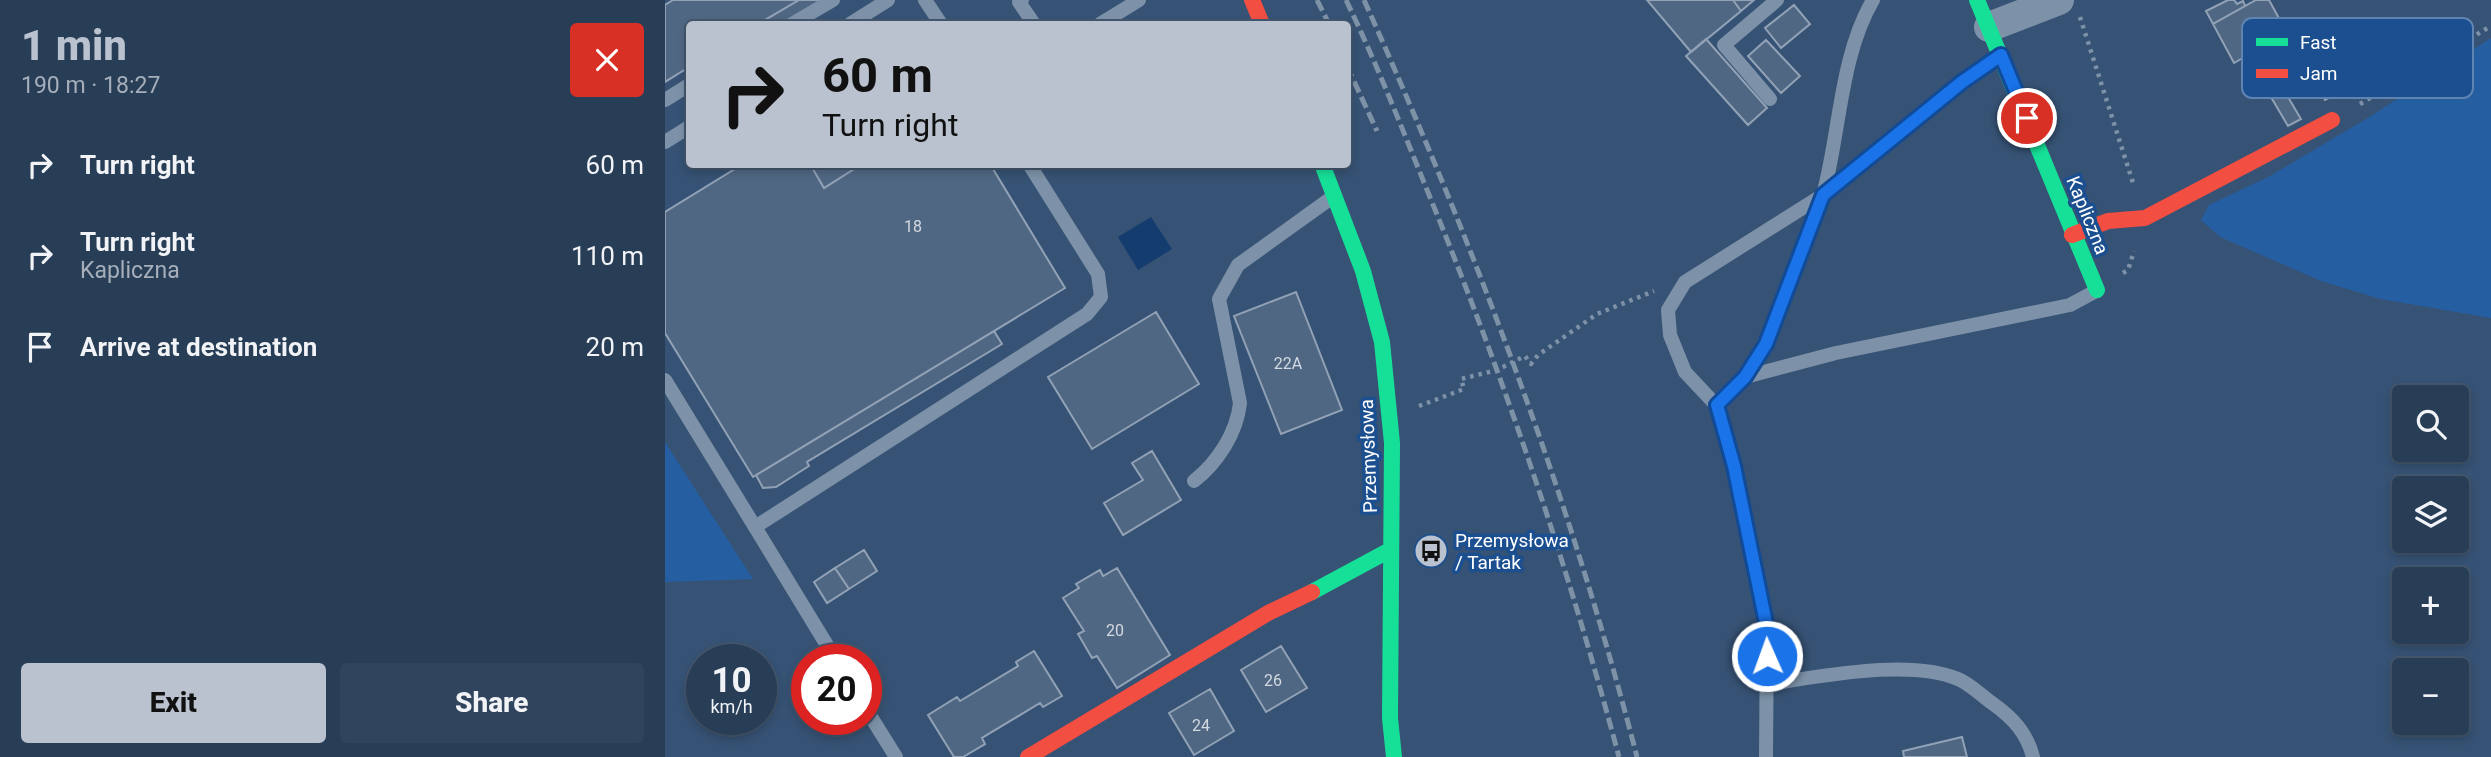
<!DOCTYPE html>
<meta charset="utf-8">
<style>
body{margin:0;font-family:Roboto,sans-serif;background:#30455d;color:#f1f3f6;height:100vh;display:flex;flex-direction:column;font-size:26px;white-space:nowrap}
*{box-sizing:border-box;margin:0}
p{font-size:23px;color:#a5aeba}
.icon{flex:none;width:38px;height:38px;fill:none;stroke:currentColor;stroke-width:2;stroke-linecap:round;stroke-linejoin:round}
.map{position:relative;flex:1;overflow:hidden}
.sheet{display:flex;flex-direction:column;background:#283e57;width:665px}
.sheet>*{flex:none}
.guide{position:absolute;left:21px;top:21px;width:665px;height:147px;border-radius:7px;box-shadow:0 4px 10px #0003,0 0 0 2px #44576d;background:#b9c2ce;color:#111;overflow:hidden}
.tools{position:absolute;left:1727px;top:385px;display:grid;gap:14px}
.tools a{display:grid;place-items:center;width:77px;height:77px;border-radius:7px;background:#283e57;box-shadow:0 4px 10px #0003,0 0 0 2px #44576d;font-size:35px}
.speed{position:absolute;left:21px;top:644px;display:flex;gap:14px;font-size:35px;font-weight:700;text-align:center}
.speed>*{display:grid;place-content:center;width:91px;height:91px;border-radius:50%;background:#283e57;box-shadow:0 4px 10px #0003,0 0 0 2px #44576d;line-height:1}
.speed small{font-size:18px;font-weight:400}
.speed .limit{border:10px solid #d22;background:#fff;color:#111}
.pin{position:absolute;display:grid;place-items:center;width:60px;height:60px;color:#fff;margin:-30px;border:4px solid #fff;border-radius:50%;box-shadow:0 2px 7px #0007}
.me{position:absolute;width:77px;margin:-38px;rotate:358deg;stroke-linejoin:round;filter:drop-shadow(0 0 5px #0008)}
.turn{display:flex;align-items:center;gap:24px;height:147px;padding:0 21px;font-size:32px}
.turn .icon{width:91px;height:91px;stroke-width:2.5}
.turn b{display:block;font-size:49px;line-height:60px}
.round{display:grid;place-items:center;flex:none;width:74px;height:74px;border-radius:7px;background:#30455d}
.headline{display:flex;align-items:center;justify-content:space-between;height:119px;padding:0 21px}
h1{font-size:42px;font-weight:800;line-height:52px;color:#b9c2ce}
.button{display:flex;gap:14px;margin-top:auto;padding:14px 21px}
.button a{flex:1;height:80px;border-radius:7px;background:#b9c2ce;color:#111;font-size:28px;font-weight:800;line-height:80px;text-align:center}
.button a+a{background:#30455d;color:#f1f3f6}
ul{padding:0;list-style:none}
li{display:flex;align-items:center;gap:21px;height:91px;padding:0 21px}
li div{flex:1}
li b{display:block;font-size:26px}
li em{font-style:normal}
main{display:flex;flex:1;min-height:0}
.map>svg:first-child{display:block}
.green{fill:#265fa1}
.water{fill:#153c6e}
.building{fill:#506783;stroke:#92a2b6;stroke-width:2}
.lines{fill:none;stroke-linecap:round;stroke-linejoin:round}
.path{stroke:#7d92a8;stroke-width:4.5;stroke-dasharray:3.5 5;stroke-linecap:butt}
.lane{stroke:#7d92a8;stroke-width:14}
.street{stroke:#7d92a8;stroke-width:30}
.fast{stroke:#16e098;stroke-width:16}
.jam{stroke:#f24e42;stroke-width:16}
.rail{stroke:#7e92a7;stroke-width:5;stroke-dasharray:12 5;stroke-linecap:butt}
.route-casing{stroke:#114b97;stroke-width:18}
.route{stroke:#1a73e8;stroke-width:12}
.labels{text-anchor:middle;stroke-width:7;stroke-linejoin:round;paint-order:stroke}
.number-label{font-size:16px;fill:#d3d9e0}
.street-label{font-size:19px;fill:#fff;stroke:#1b4f8f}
.poi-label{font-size:19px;fill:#fff;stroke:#1b4f8f;text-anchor:start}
.key{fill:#1b4f8f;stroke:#5f84b1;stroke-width:2}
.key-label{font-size:19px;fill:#fff}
</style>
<main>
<section class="sheet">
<div class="headline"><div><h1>1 min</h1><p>190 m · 18:27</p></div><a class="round" style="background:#d93025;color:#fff"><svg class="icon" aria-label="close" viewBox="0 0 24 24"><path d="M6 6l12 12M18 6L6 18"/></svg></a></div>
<ul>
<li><svg class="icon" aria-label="right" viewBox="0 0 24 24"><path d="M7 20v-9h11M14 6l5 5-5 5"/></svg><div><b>Turn right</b></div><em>60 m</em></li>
<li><svg class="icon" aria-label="right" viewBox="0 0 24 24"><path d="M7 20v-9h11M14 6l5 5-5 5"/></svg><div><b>Turn right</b><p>Kapliczna</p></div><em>110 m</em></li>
<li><svg class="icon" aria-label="arrive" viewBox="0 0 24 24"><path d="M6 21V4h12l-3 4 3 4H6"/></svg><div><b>Arrive at destination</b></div><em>20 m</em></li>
</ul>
<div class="button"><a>Exit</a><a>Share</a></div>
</section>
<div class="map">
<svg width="1826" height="757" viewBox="0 0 1826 757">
<rect width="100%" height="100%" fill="#365274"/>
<!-- green -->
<path class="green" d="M1826 38V318L1715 299 1656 281 1555 237 1536 220 1544 205 1605 176 1706 116Z
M0 442 88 579 0 582Z"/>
<!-- water -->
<path class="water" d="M486 217 507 249 473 270 453 237Z"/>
<!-- building -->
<path class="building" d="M8 0H134L93 24H24V67L0 82V5Z
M134 0H157L116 24H105L102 19Z
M982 0H1068L1076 11 1026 52Z
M1068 0H1089L1076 11Z
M1563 0H1569L1572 4 1578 1 1580 6 1548 24 1541 11Z
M1591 0H1604L1622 33 1569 63 1548 24Z
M1129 5 1145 24 1116 48 1100 28Z
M1041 39 1102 108 1083 125 1021 56Z
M1101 40 1135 76 1116 93 1083 56Z
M1668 59 1683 88 1660 100 1645 71Z
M1628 77 1636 90 1623 97 1636 119 1623 126 1603 92Z
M78 164H145L159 188 197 164H325L400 288 88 477 0 333V212Z
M145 164H156L158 169 166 164H197L159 188Z
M631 292 677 410 616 434 569 316Z
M491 312 534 384 427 449 383 377Z
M329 331 337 344 142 462 144 466 111 487 98 488 91 475Z
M487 451 516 500 458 535 439 503 478 480 467 463Z
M199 550 212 571 184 589 170 568Z
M170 568 184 589 162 603 149 582Z
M452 568 505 655 452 688 432 656 427 658 413 634 419 631 398 598 414 588 411 584 435 570 438 576Z
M616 646 642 688 601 712 576 670Z
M369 651 397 696 378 707 375 703 317 738 320 744 298 757H289L263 715 292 697 295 701 353 666 351 662Z
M545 689 569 731 529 755 504 713Z
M1297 737 1302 757H1239L1238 751Z"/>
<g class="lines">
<!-- path -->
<path class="path" d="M1415 17 1469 186
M1695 104 1826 26
M1458 273 1463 270 1469 251
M754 406 799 389 796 379 832 370 860 356 866 364 873 355 932 314 989 291"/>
<!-- lane -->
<path class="lane" d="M260 0 276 24
M357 0 354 2 369 24
M127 24 168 0
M185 24 223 0
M435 24 474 0
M1105 99 1059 45 1112 0
M0 100 24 85
M0 142 24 127
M1080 377 1101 344 1158 195 1297 82 1335 56
M0 380 90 527 422 314 436 297 433 274 364 164
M1051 405 1080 377 1171 353 1405 305 1431 291
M529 481C552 463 572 433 575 403L554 299 573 265 669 196
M90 527 171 660
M1102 684C1154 677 1244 658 1293 679 1305 684 1317 696 1327 703 1348 718 1362 733 1368 757
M201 709 231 757
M1101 757 1102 628 1069 466 1051 405 1020 372 1005 335 1003 310 1020 282 1158 195C1175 133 1175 56 1208 0"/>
<!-- street -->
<path class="street" d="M1324 27 1394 0"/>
<!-- fast -->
<path class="fast" d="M1312 0 1432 290
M657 164 698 271 717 342 727 443 725 718 729 757
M647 592 725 550"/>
<!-- jam -->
<path class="jam" d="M587 0 597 24
M1407 235 1443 221 1480 218 1667 120
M363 757 603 613 647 592"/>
<!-- rail -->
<path class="rail" d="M652 0 664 24
M681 0C710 60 735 123 760 185 837 372 902 562 954 757
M699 0C809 245 905 497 972 757
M682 66 712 131"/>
</g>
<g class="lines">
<defs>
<path id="route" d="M1102 656V628L1069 466 1052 405 1080 377 1101 344 1158 195 1297 82 1336 55 1362 118"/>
</defs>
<!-- route casing -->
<use href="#route" class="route-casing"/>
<!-- route -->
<use href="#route" class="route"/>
</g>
<!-- icons -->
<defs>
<symbol id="bus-disc" viewBox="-11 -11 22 22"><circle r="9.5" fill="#b9c2ce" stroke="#1b4f8f"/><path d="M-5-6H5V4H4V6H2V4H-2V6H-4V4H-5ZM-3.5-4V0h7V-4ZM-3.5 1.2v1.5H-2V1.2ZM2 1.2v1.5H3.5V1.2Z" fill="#111"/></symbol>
</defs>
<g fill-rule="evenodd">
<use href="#bus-disc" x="747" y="532" width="38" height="38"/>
</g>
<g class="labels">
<!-- number labels -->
<g class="number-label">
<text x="248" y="232">18</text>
<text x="623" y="369">22A</text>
<text x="450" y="636">20</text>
<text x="608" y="686">26</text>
<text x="536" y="731">24</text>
</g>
<!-- street labels -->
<g class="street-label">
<text transform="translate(1423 215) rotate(68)" y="7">Kapliczna</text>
<text transform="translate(703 456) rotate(-92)" y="7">Przemysłowa</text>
</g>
<!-- poi labels -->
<g class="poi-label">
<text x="790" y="547">Przemysłowa<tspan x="790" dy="22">/ Tartak</tspan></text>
</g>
</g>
<!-- legend -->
<rect x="1577" y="18" width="231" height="80" rx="10" class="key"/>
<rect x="1591" y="38" width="32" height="8" fill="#16e098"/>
<rect x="1591" y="69" width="32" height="9" fill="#f24e42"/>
<g class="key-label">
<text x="1635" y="49">Fast</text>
<text x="1635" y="80">Jam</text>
</g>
</svg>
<div class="tools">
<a><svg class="icon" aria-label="search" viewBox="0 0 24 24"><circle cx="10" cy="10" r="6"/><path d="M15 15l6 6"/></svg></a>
<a><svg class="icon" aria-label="layers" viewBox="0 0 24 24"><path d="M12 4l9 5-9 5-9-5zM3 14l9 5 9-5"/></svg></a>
<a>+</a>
<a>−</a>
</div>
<div class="speed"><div>10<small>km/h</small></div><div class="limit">20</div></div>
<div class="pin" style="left:1362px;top:118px;background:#d93025"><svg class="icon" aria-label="arrive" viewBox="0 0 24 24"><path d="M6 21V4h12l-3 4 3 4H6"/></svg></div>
<svg class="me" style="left:1102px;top:656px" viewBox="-20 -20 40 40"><circle r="17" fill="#1a73e8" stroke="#fff" stroke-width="3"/><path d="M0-11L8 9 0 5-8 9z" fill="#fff"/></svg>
<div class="guide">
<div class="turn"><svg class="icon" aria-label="right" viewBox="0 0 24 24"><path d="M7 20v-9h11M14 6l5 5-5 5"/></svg><div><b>60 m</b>Turn right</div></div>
</div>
</div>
</main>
